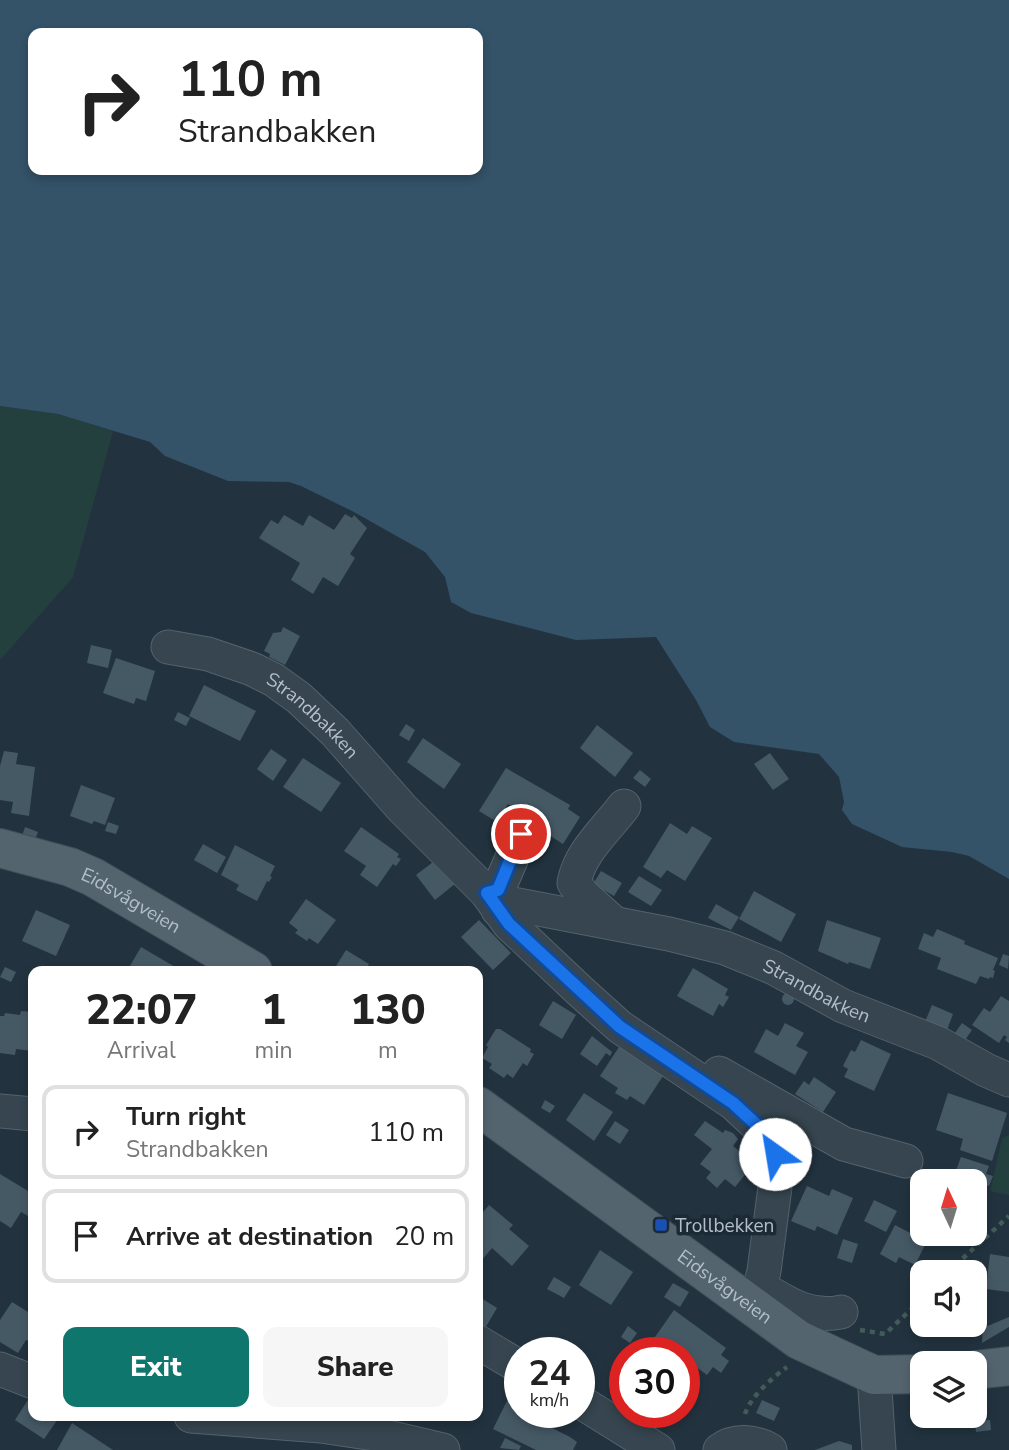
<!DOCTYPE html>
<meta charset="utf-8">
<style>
body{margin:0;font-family:"Nunito Sans",sans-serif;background:#f6f6f6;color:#222;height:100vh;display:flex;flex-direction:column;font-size:26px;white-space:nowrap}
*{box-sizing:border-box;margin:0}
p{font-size:23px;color:#767676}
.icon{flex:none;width:38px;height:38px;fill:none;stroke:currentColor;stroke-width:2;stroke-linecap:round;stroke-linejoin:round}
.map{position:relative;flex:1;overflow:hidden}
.panel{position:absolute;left:28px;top:966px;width:455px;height:455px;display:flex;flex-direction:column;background:#fff;border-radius:14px;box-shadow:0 4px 10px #0003}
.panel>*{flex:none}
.top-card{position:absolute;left:28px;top:28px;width:455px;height:147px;border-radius:14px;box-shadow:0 4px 10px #0003;background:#fff;color:#222;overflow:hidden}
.needle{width:46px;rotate:356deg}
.controls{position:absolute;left:910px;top:1169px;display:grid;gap:14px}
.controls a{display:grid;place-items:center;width:77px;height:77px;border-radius:14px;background:#fff;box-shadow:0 4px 10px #0003;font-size:35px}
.speed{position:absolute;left:504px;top:1337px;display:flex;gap:14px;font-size:35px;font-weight:700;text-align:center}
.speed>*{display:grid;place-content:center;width:91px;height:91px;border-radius:50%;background:#fff;box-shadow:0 4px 10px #0003;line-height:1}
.speed small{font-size:18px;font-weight:400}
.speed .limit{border:10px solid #d22;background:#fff;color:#111}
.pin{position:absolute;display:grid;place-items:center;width:60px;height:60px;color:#fff;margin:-30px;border:4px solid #fff;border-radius:50%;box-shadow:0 2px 7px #0007}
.me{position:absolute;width:77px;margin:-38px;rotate:328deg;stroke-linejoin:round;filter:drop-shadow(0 0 5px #0008)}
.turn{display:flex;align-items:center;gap:24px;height:147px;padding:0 35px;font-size:32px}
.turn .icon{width:91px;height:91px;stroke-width:2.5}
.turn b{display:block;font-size:49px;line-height:60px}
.eta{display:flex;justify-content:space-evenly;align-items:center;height:119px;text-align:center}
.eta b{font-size:42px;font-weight:800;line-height:49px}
.cta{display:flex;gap:14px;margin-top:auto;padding:14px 35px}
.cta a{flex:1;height:80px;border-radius:14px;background:#0f766e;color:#fff;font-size:28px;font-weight:800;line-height:80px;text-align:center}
.cta a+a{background:#f6f6f6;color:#222}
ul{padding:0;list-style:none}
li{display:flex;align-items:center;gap:21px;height:94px;margin:0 14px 10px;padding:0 21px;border:4px solid #e0e0e0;border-radius:14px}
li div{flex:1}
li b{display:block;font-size:26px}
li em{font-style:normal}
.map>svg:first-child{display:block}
.green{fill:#24403e}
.water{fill:#345268;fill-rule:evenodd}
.building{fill:#455965}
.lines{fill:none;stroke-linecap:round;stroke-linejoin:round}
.minor-casing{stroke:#54626d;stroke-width:35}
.major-casing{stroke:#3f4e58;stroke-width:40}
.path{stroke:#425c5a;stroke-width:4.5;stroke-dasharray:5 5;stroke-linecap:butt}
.minor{stroke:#36454f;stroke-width:33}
.major{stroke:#54646f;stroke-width:38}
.route-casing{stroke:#114b97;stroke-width:18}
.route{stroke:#1a73e8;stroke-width:12}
.transit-dot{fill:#1a4fb4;stroke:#1b2a34;stroke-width:2.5}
.labels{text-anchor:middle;stroke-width:7;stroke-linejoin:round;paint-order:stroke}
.street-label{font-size:19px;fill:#b2bfca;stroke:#1b2a34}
.poi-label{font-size:19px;fill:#b2bfca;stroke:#1b2a34;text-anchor:start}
</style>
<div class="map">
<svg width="1009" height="1450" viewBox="0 0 1009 1450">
<rect width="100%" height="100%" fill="#22333f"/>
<!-- green -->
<path class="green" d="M0 406 58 414 113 431 73 577 0 660Z
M1009 1135V1195L990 1191 1002 1139Z"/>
<!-- water -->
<path class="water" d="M0 0H1009V879L969 856 952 852 902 847 852 824 842 810 844 802 839 777 819 754 734 742 710 727 696 700 656 637 576 640 471 613 451 602 445 577 425 552 352 511 301 486 289 482 228 481 165 456 150 442 58 414 0 406ZM33 33H478V170H33Z"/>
<!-- building -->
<path class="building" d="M345 514 352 518 354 515 367 528 350 554 355 558 338 586 323 577 313 594 291 580 300 563 259 538 271 520 278 524 284 515 303 526 309 515 334 530Z
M283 627 300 636 285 665 269 657 270 654 264 651 273 633 281 632Z
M91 645 112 650 108 668 87 663Z
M116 658 155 671 146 701 136 698 134 704 103 693Z
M204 685 256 711 240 741 189 716Z
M178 712 190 718 186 726 174 720Z
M406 724 415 730 409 741 399 735Z
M597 725 633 753 615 777 580 748Z
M423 738 461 764 444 789 407 762Z
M271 749 287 760 273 781 257 769Z
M4 751 18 753 16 764 35 767 29 816 11 813 13 802 0 800V766Z
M770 753 789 779 773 790 754 764Z
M303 758 341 783 321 812 283 787Z
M506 768 570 805 568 809 580 817 563 844 541 830 546 824 531 815 530 818 508 804 497 822 479 811Z
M640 770 651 779 645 787 633 778Z
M81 785 115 798 105 825 94 821 92 824 70 816Z
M108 822 119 826 116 834 105 831Z
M670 823 687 834 692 826 712 838 685 881 667 870 661 878 643 867Z
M25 827 38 832 35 840 22 836Z
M361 827 399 854 397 857 401 859 396 866 393 864 377 887 360 875 366 866 344 851Z
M203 844 226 857 217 873 194 860Z
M235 845 275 866 270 876 272 877 269 882 267 881 257 901 236 890 239 885 221 875Z
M437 859 456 883 435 900 416 875Z
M601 871 622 883 614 896 593 884Z
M639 876 662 890 651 906 628 892Z
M754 891 796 914 781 942 739 919Z
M306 899 336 920 318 944 309 938 307 941 295 933 298 930 289 923Z
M716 904 739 917 731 930 708 918Z
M36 910 70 925 56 956 22 941Z
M479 920 511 953 493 970 461 937Z
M827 920 881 938 870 969 849 962 848 964 818 951Z
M937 929 965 941 964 944 998 958 993 970 995 971 993 978 990 977 989 979 980 976 976 984 937 969 941 958 918 949 924 933 933 937Z
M141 947 182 971H127Z
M346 950 369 964 365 971H333Z
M1003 954 1009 956 1008 969 999 965Z
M5 967 16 972 11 982 0 977Z
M693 968 728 989 725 995 729 997 723 1007 719 1004 713 1016 677 996Z
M782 999a6 6 0 1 1 12 0a6 6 0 1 1-12 0Z
M1001 996 1009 1001V1043L1005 1040 1007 1037 1004 1035 999 1043 972 1025 984 1008 990 1012Z
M553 1001 576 1015 562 1039 539 1025Z
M932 1005 953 1014 947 1030 925 1022Z
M21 1011 33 1012 32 1051 16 1049 15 1055 0 1053V1016H4L5 1013 20 1015Z
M785 1023 804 1033 796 1046 808 1052 795 1075 754 1052 766 1029 778 1036Z
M962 1023 972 1030 963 1043 953 1036Z
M496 1029H500L531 1049 530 1052 534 1054 527 1066 523 1063 513 1078 507 1074 504 1078 489 1068 492 1064 482 1058 488 1047 486 1045Z
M592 1036 612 1052 610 1056 606 1053 597 1066 580 1054Z
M861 1040 891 1054 874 1091 844 1077 848 1069 843 1066 851 1050 855 1052Z
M619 1047 663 1076 644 1105 630 1096 627 1100 615 1093 618 1088 600 1076Z
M814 1077 836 1092 823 1112 795 1094 804 1081 809 1085Z
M584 1093 613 1112 594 1141 566 1120Z
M948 1093 1007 1113 992 1161 960 1150 963 1139 936 1130Z
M545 1100 555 1106 550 1113 541 1108Z
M615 1121 629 1130 620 1144 606 1135Z
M705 1121 723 1133 725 1130 733 1133 738 1139 733 1146 755 1163 752 1166 756 1169 752 1174 748 1171 735 1187 725 1179 717 1188 706 1178 711 1172 700 1164 712 1149 694 1135Z
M961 1157 989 1166 986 1174 993 1176 989 1186 982 1184 979 1193 975 1191V1181H952Z
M0 1174 33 1194V1219L21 1212 11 1228 0 1221Z
M807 1186 829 1196 832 1189 853 1198 837 1235 817 1226 815 1231 791 1221Z
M874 1200 897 1211 886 1232 864 1221Z
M489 1205 513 1225 509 1229 529 1246 512 1266 492 1248 481 1261 478 1259V1218Z
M895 1225 914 1235 915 1233 927 1241 915 1265 899 1257 896 1263 880 1254Z
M843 1239 858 1244 852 1263 837 1258Z
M600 1250 633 1272 611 1305 579 1285Z
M990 1254 1009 1257V1292L986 1289Z
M554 1277 571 1287 564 1298 547 1289Z
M673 1283 689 1292 680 1307 664 1297Z
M478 1296 497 1308 484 1330 478 1327Z
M12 1302 33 1315 31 1332 33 1335 29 1341 26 1340 18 1353 0 1342V1320Z
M674 1310 726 1348 721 1355 729 1361 721 1373 713 1367 707 1375 684 1358V1353H677L655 1337Z
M1009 1317V1327L982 1343 983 1328Z
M628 1326 637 1333 630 1343 621 1337Z
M31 1395 33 1397V1416H60L44 1439 15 1420Z
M762 1400 780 1408 774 1421 756 1413Z
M507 1401 520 1407V1412L570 1437 577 1442 573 1450H536L493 1429Z
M638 1412H659L654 1421Z
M936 1416H958L959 1418 948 1428Z
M990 1420 991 1430 976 1432 975 1421Z
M72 1423 113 1450H57Z
M505 1438 521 1446 519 1450 500 1448Z
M839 1441 852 1445V1450H815Z"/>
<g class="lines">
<defs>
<g id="minor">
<path id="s1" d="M168 647 208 654 252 669 274 680 299 698 335 732 402 808 487 893 509 924 580 991 620 1027 733 1103 760 1128 775 1154V1187L764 1271 760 1287 750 1305"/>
<path d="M487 893 498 890 524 830"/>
<path id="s2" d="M498 910 502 902 669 934 725 948 774 968 843 1006 938 1043 986 1070 1009 1080"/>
<path d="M614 923 583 895 574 883C579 853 606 830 624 806"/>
<path d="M719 1073 844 1144 906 1161"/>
<path d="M0 1111 33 1114"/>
<path d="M760 1287C786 1302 809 1319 841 1312"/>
<path d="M478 1342 520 1367"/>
<path d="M0 1369 33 1382"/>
<path d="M874 1375 879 1450"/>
<path d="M579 1401 658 1450"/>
<path d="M191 1416 321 1426 375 1434 443 1450"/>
<path d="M720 1450C735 1439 755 1441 770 1450"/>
</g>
<g id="major">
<path id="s3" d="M0 848 70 867 93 877 253 971"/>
<path id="s4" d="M478 1106 799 1340 874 1375 922 1374"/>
<path d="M975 1370 1009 1366"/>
</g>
</defs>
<!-- minor casing -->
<use href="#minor" class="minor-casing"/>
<!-- major casing -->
<use href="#major" class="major-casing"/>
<!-- path -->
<path class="path" d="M948 1272 1009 1216
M860 1330 885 1334 922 1299
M745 1414C751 1396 771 1379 787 1367"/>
<!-- minor -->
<use href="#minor" class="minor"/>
<!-- major -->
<use href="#major" class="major"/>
</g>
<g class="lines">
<defs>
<path id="route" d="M521 834 498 890 487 893 509 924 620 1027 733 1103 760 1128 775 1154"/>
</defs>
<!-- route casing -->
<use href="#route" class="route-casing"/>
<!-- route -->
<use href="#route" class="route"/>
</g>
<!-- markers -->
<rect class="transit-dot" x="654" y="1218" width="14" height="14" rx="3.5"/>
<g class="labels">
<!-- street labels -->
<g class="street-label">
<text dy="7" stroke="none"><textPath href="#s1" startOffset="164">Strandbakken</textPath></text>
<text dy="7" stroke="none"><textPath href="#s3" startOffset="142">Eidsvågveien</textPath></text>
<text dy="7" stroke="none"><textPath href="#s2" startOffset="338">Strandbakken</textPath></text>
<text dy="7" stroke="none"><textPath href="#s4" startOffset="306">Eidsvågveien</textPath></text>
</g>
<!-- poi labels -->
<g class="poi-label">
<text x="675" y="1232">Trollbekken</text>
</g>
</g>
</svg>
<div class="controls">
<a><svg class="needle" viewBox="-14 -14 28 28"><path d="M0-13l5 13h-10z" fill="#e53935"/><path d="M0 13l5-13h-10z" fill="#767676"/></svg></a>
<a><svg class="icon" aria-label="sound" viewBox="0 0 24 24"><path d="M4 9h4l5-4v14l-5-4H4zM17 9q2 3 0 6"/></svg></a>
<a><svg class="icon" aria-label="layers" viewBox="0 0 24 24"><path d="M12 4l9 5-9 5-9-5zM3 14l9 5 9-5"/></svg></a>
</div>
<div class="speed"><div>24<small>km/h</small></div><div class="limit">30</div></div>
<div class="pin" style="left:521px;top:834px;background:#d93025"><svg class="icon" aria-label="arrive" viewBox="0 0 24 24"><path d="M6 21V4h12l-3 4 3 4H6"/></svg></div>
<svg class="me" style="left:775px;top:1154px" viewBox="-20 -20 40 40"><circle r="19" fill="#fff"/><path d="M0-13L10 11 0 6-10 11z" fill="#1a73e8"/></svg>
<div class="top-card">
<div class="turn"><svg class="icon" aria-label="right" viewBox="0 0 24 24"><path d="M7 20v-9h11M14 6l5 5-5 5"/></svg><div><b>110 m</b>Strandbakken</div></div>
</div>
<section class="panel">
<div class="eta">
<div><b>22:07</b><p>Arrival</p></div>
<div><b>1</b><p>min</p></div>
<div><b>130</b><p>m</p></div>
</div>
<ul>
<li><svg class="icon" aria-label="right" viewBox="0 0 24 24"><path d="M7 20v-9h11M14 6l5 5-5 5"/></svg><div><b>Turn right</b><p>Strandbakken</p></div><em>110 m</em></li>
<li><svg class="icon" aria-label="arrive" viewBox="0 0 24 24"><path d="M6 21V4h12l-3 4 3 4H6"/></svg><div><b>Arrive at destination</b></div><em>20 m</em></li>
</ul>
<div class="cta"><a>Exit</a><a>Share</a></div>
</section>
</div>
